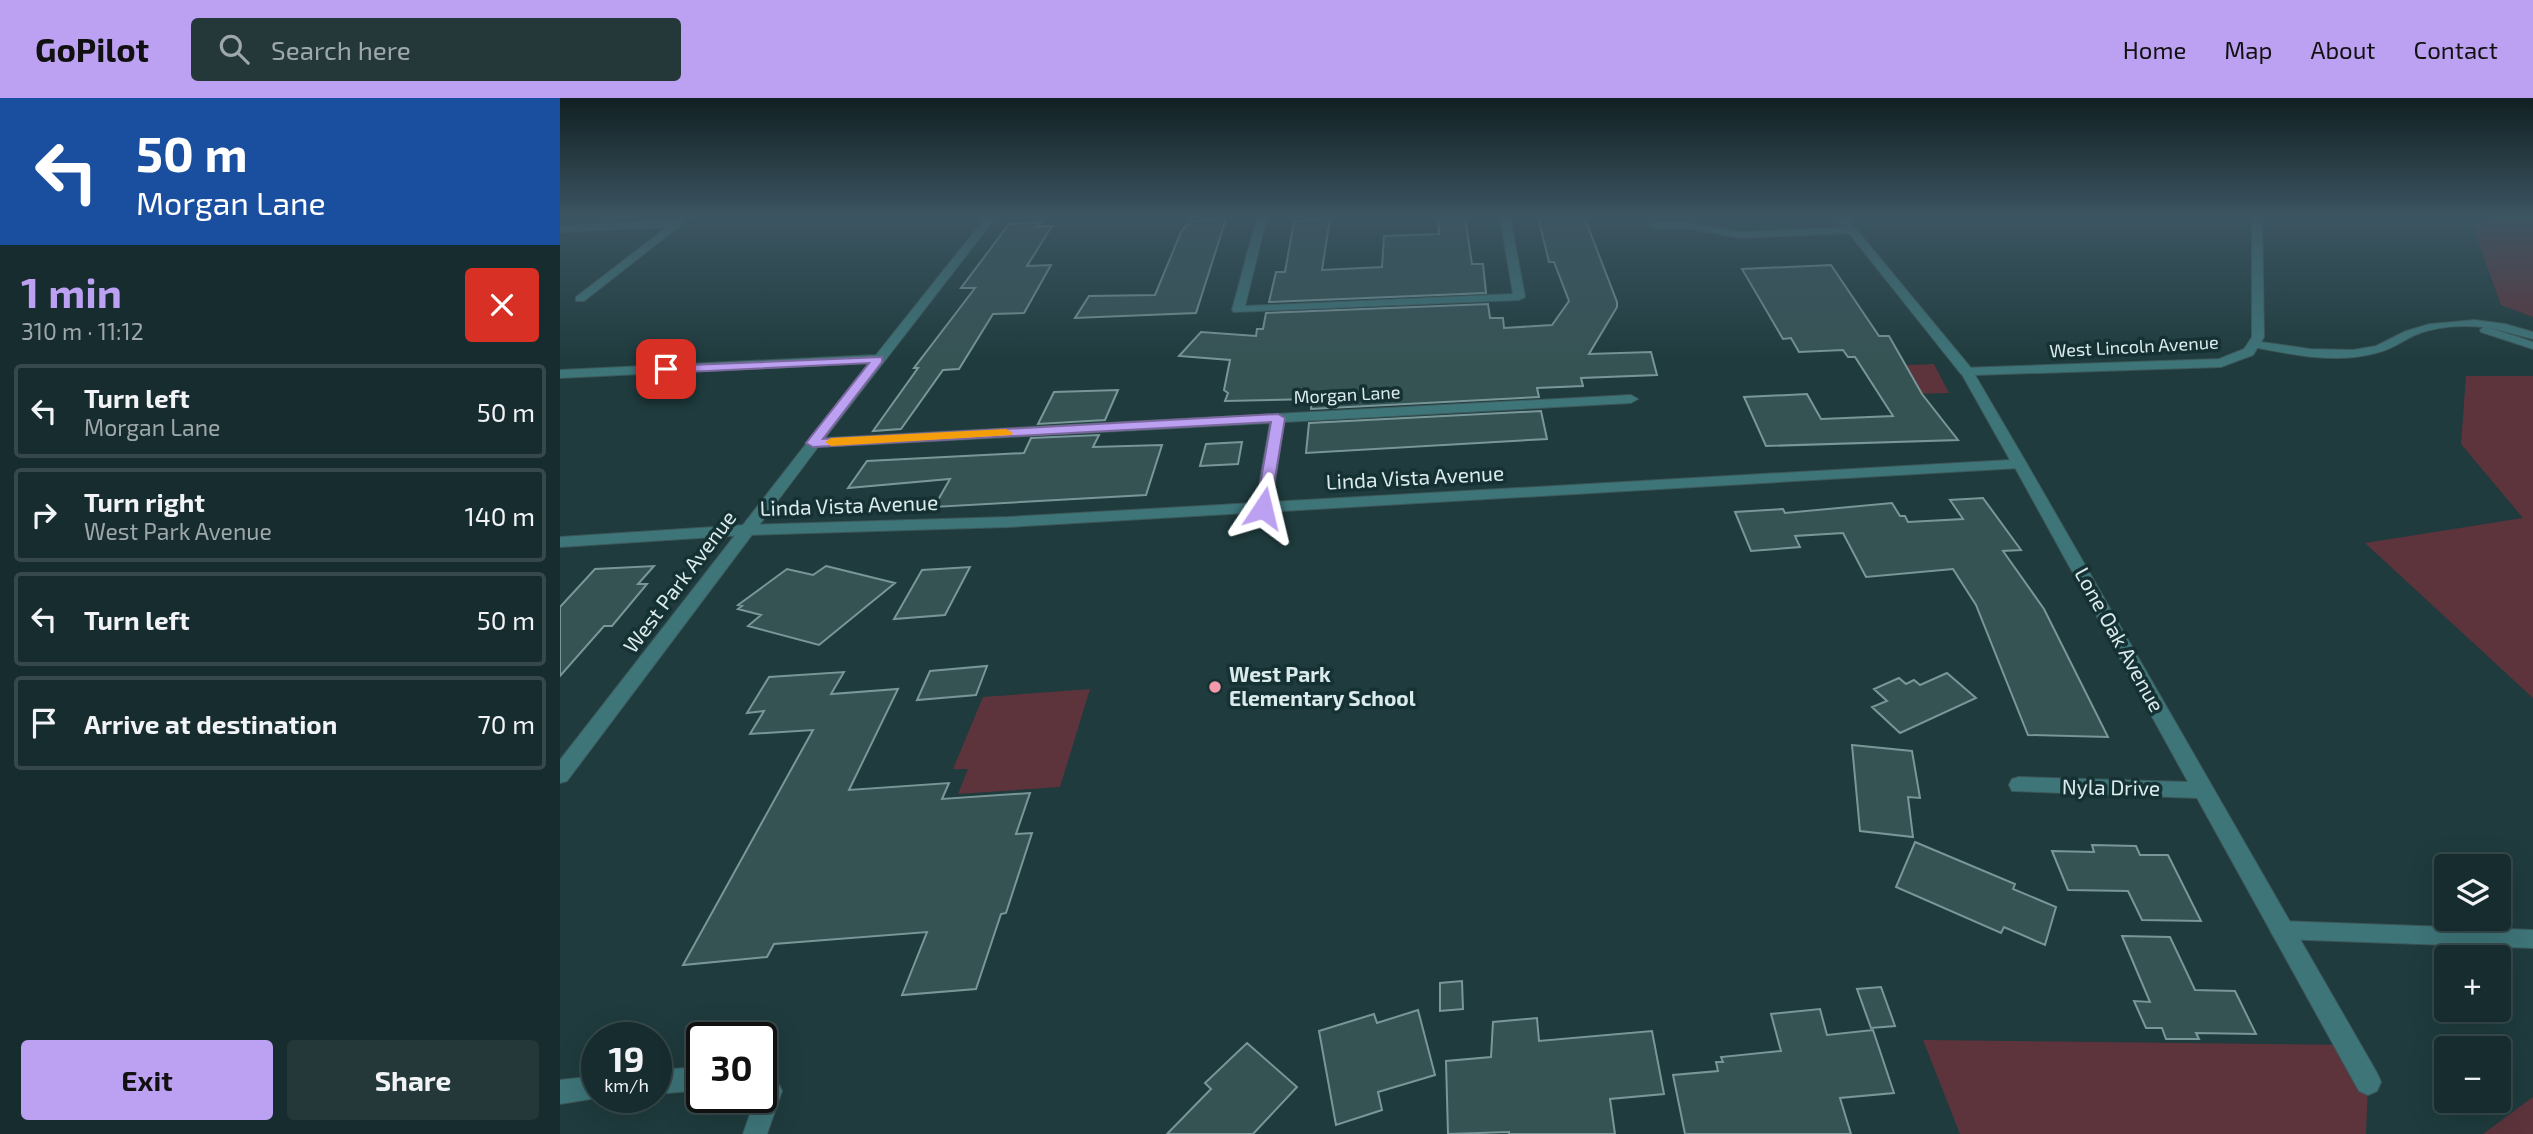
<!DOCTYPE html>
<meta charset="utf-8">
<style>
body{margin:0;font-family:"Exo 2",sans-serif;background:#24383a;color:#f1f3f6;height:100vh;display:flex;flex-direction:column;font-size:26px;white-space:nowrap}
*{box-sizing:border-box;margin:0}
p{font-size:23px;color:#9ea7aa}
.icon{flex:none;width:38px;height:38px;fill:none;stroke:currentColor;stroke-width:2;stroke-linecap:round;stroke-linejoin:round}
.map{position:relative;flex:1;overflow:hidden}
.details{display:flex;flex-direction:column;background:#172c2e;width:560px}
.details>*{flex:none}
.hud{background:#1a4fa0;color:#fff;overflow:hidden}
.controls{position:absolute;left:1874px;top:756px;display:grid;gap:14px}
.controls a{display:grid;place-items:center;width:77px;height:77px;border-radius:7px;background:#172c2e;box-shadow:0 7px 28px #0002,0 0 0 2px #36484a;font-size:35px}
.speed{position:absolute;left:21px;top:924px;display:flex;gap:14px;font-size:35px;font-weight:700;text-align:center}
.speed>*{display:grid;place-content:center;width:91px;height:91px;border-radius:50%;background:#172c2e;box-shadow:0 7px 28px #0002,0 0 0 2px #36484a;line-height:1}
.speed small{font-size:18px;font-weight:400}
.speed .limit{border:4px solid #111;border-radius:10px;background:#fff;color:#111}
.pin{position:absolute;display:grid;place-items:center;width:60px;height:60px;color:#fff;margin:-30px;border-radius:14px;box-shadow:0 4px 10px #0006}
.me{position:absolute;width:77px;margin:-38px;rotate:10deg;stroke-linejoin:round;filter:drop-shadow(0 0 5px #0008)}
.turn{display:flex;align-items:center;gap:24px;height:147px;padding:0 21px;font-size:32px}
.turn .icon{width:91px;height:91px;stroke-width:2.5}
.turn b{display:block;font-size:49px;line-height:60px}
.round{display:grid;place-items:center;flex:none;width:74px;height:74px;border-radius:7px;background:#24383a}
.summary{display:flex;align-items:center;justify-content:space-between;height:119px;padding:0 21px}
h1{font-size:42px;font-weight:700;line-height:52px;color:#bca0f2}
.button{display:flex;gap:14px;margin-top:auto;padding:14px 21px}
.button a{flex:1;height:80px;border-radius:7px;background:#bca0f2;color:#111;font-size:28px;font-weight:700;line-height:80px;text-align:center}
.button a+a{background:#24383a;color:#f1f3f6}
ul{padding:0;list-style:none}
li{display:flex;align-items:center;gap:21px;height:94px;margin:0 14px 10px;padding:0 7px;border:4px solid #36484a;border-radius:7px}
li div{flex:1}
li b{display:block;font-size:26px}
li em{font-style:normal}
header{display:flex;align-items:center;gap:42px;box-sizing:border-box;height:98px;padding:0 35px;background:#bca0f2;color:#111}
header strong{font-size:33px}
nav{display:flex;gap:38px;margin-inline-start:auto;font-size:24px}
.search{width:490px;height:63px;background:#24383a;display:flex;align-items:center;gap:18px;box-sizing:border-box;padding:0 24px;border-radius:7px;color:#9ea7aa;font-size:26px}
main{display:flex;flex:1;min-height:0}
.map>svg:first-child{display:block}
.green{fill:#5d343c}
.building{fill:#365354;stroke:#799799;stroke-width:2}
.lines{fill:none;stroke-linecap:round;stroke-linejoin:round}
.service-casing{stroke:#3d5759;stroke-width:2}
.minor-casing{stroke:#3d5759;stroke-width:2}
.tertiary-casing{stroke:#3d5759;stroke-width:2}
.service{fill:#3e7579;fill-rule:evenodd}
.minor{fill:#3e7579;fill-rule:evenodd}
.tertiary{fill:#3e7579;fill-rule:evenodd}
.route{fill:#bca0f2;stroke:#7a689d;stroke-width:2}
.slow{fill:#f59e0b}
.poi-dot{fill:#f39aaa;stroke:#153133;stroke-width:2.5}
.labels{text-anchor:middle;stroke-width:7;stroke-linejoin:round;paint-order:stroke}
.far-street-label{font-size:18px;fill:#dbebec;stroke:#153133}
.street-label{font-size:21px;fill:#dbebec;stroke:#153133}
.poi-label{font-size:21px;font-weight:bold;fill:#dbebec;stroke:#153133;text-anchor:start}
</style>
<header>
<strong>GoPilot</strong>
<div class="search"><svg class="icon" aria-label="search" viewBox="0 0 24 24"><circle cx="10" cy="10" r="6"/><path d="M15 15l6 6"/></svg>Search here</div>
<nav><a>Home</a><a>Map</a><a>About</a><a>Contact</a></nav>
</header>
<main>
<section class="details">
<div class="hud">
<div class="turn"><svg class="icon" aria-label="left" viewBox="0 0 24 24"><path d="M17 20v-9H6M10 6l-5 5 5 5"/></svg><div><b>50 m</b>Morgan Lane</div></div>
</div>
<div class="summary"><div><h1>1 min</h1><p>310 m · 11:12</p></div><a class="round" style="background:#d93025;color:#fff"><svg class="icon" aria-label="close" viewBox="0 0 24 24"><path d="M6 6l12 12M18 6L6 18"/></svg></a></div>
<ul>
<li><svg class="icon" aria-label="left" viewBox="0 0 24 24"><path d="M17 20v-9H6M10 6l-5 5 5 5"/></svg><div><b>Turn left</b><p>Morgan Lane</p></div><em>50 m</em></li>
<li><svg class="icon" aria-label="right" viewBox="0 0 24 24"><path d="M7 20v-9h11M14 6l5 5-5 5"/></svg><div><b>Turn right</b><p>West Park Avenue</p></div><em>140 m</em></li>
<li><svg class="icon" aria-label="left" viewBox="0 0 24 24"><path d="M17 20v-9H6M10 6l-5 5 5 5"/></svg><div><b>Turn left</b></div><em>50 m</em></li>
<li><svg class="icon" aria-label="arrive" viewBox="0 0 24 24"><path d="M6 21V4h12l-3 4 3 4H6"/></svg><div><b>Arrive at destination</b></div><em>70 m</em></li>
</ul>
<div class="button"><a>Exit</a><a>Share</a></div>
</section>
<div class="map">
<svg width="1973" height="1036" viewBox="0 0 1973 1036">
<rect width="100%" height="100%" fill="#1f3b3d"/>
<!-- green -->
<path class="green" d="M1960 119H1973V219L1941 207 1912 126Z
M1374 266 1389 295 1320 297 1301 269Z
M1906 278H1973V600L1805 445 1963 420 1901 346Z
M530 591 500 689 398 696 408 671H393L423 599Z
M1363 942 1787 947 1808 984 1806 1036H1400Z
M1973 999V1036H1923Z"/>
<!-- building -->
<path class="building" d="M878 119H905L912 166H923L926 195 709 204 716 174H725L734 123 770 121 762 172 822 169 824 138 879 136Z
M978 119 1025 121 1057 204V209L1029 256 1091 254 1097 277 1021 280 1023 288 977 290 979 299 751 311 752 301 665 303 668 295 664 292 670 262 619 258 641 234 696 238 697 231H703L706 215 928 206 930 220H943L944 230 992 227 1009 203 994 164H989Z
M666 121 636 215 515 220 529 198 595 197 621 134 630 123Z
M481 124 477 129 492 128 467 168 491 167 464 215 433 216 399 271 383 272 341 331 313 333 358 270H354L415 190H401L449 126Z
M1271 167 1319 238H1329L1362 296 1398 342 1206 348 1184 299 1247 296 1261 321 1333 318 1295 259H1288L1283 252 1239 254 1231 240 1223 241 1182 171Z
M558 292 545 322 478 326 494 294Z
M981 313 987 341 746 355 749 325Z
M539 337 533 349 602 347 586 397 374 409 390 381 288 390 307 363 464 355 471 340Z
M682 344 678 366 640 368 646 346Z
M1423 400 1461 452 1443 453 1484 511 1548 639 1468 637 1416 507 1393 471 1306 479 1283 435 1235 438 1240 449 1191 453 1175 414 1223 411 1225 415 1332 405 1340 418H1345L1348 424 1403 421 1390 402Z
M94 468 78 486H87L52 528H44L0 578V509L35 471Z
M266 468 335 485 259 547 188 528 201 517 178 511 182 508 178 507 227 471 253 477Z
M410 469 385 517 334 521 362 472Z
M427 568 416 597 357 602 370 573Z
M284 574 271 596 338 591 289 692 389 685 382 701 470 695 456 736 472 735 446 815 441 816 416 891 342 897 367 834 214 846 207 859 123 867 253 632 190 636 204 613 187 615 209 579Z
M1387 575 1416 600 1340 635 1312 609 1327 603 1314 591 1339 580 1346 586 1354 582 1360 587Z
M1292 647 1352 653 1360 700 1348 699 1353 739 1300 733Z
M1355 744 1455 786 1453 791 1496 809 1485 847 1444 829 1441 835 1336 789Z
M1532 747 1576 748 1580 757H1608L1641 823 1582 822 1568 793 1508 792 1492 753 1534 754Z
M1562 838 1610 839 1635 892 1675 893 1696 936 1636 935 1639 941H1606L1602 930H1586L1574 903 1590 904Z
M902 883 903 911 880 913V885Z
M1321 889 1335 928 1311 930 1297 891Z
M1260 911 1267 937 1313 932 1334 995 1280 1000 1291 1036H1125L1113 977 1158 973 1156 964H1163L1161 959 1221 953 1211 916Z
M858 912 875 977 818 994 822 1012 776 1027 759 933 814 916 817 925Z
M977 920 979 943 1092 933 1104 996 1050 1001 1055 1036H949V1034L888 1036 886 963 931 959 933 924Z
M687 945 737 989 693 1036H607L651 991 645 985Z"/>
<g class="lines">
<defs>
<path id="service" d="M1125 124 1181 134 1292 129 1297 132 1292 135 1181 140 1125 130H1092L1087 127 1092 124Z
M1915 222 1945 226 1973 234V241L1927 229 1973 244V251L1921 234 1920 232 1924 229C1902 227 1876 228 1855 237 1842 243 1831 252 1816 255 1777 266 1733 257 1694 249L1688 246 1694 243 1750 251 1793 252 1816 248 1846 233 1870 226Z
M1721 823 1973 832V850L1721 841 1714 839 1710 832 1714 825Z
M142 969V992L96 996V972Z
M201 975 218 985 222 993 207 1036H183L196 999H201Z
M37 978V999H43L0 1006V982Z"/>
<path id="minor" d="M119 119H131L24 203H16V199L107 129 0 134V128L116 122Z
M426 119H436L265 340 1071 297 1078 301 1071 305 724 324 711 410 703 415 695 410 710 325 258 349 7 683 0 685V662L309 265 0 280V272L316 257Z
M697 119H707L685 208 953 196 940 119H950L965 199 959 202 674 214 672 212Z
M1276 119H1286L1411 270V276H1401Z
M1460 362 1467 366 1817 975 1821 984 1817 993 1808 997 1799 993 1637 700 1452 693 1449 687 1452 681 1459 679 1628 684 1453 366Z"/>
<path id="tertiary" d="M1692 119H1702L1704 239 1693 257 1661 269 1415 277 1467 366 1460 370 448 429 185 437 0 449V439L185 427 448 419 1450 362 1400 273 1401 270 1659 261 1684 251 1692 239Z"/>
</defs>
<!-- service casing -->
<use href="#service" class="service-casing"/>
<!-- minor casing -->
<use href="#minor" class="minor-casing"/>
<!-- tertiary casing -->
<use href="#tertiary" class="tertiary-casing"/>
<!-- service -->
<use href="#service" class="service"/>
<!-- minor -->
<use href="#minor" class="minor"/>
<!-- tertiary -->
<use href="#tertiary" class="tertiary"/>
</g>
<!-- sky -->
<linearGradient id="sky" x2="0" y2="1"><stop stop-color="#112022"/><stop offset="0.45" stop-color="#3c5562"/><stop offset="1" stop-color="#3c5562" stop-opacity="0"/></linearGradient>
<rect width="1973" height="264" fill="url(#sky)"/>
<!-- route -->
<path class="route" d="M322 259V264L263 341 718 316 725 320 710 410 703 415 696 410 711 324 253 349 246 345 309 265 106 275 100 271 106 268Z"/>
<!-- slow -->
<path class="slow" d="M446 331 453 335 451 337 271 348 265 344 271 340Z"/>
<!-- markers -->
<circle class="poi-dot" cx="655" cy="589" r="7"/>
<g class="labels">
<!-- far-street labels -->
<g class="far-street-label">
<text transform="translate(1574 249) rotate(-3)" y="6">West Lincoln Avenue</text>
<text transform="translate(787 297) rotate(-3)" y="6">Morgan Lane</text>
</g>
<!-- street labels -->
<g class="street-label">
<text transform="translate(855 380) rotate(-3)" y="7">Linda Vista Avenue</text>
<text transform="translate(289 408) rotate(-2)" y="7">Linda Vista Avenue</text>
<text transform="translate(120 484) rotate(-53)" y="7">West Park Avenue</text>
<text transform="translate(1559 542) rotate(61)" y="7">Lone Oak Avenue</text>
<text transform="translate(1551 690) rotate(1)" y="7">Nyla Drive</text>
</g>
<!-- poi labels -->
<g class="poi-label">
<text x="669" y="584">West Park<tspan x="669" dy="24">Elementary School</tspan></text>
</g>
</g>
</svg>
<div class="controls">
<a><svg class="icon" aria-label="layers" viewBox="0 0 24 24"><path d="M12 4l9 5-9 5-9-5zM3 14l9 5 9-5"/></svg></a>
<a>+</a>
<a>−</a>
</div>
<div class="speed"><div>19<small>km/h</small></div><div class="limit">30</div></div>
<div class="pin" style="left:106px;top:271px;background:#d93025"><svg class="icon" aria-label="arrive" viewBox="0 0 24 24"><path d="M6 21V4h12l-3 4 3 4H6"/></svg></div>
<svg class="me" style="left:703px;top:410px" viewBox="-20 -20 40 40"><path d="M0-17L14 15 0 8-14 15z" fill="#bca0f2" stroke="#fff" stroke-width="4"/></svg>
</div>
</main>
